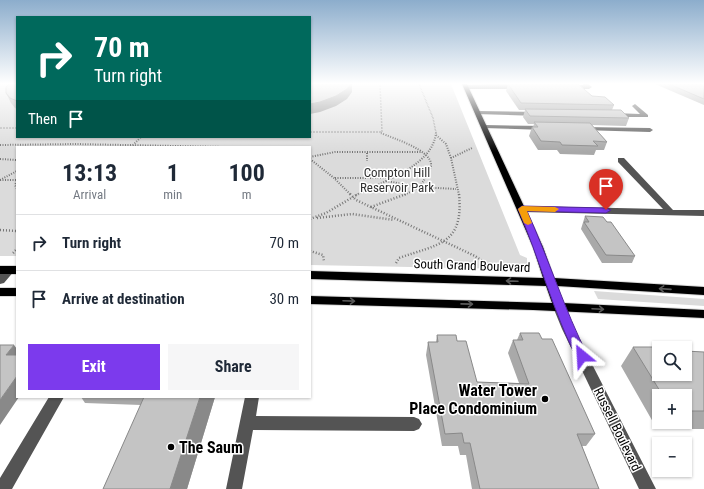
<!DOCTYPE html>
<meta charset="utf-8">
<style>
body{margin:0;font-family:"Roboto Condensed",sans-serif;background:#f6f6f7;color:#1f2937;height:100vh;display:flex;flex-direction:column;font-size:15px;white-space:nowrap}
*{box-sizing:border-box;margin:0}
p{font-size:13px;color:#747a83}
.icon{flex:none;width:22px;height:22px;fill:none;stroke:currentColor;stroke-width:2;stroke-linecap:round;stroke-linejoin:round}
.map{position:relative;flex:1;overflow:hidden}
.panel{position:absolute;left:16px;top:146px;width:295px;height:252px;display:flex;flex-direction:column;background:#fff;border-radius:0px;box-shadow:0 1px 3px #0004}
.panel>*{flex:none}
.guide{position:absolute;left:16px;top:16px;width:295px;height:122px;border-radius:0px;box-shadow:0 1px 3px #0004;background:#00695c;color:#fff;overflow:hidden}
.tools{position:absolute;left:652px;top:341px;display:grid;gap:8px}
.tools a{display:grid;place-items:center;width:40px;height:40px;border-radius:0px;background:#fff;box-shadow:0 1px 3px #0004;font-size:20px}
.pin{position:absolute;display:grid;place-items:center;width:34px;height:34px;color:#fff;margin:-41px -17px;border-radius:50% 50% 50% 0;rotate:-45deg;box-shadow:0 0 4px #0007}
.pin .icon{rotate:45deg}
.me{position:absolute;width:44px;margin:-22px;rotate:333deg;stroke-linejoin:round;filter:drop-shadow(0 0 3px #0008)}
.turn{display:flex;align-items:center;gap:14px;height:84px;padding:0 12px;font-size:18px}
.turn .icon{width:52px;height:52px;stroke-width:2.5}
.turn b{display:block;font-size:28px;line-height:34px}
.then{display:flex;align-items:center;height:38px;padding:0 12px;background:#0003;gap:8px;font-size:15px}
.eta{display:flex;justify-content:space-evenly;align-items:center;height:68px;text-align:center}
.eta b{font-size:24px;font-weight:700;line-height:28px}
.primary-button{display:flex;gap:8px;margin-top:auto;padding:8px 12px}
.primary-button a{flex:1;height:46px;border-radius:0px;background:#7c3aed;color:#fff;font-size:16px;font-weight:700;line-height:46px;text-align:center}
.primary-button a+a{background:#f6f6f7;color:#1f2937}
ul{padding:0;list-style:none}
li{display:flex;align-items:center;gap:12px;height:56px;padding:0 12px;border-top:1px solid #e0e1e3}
li div{flex:1}
li b{display:block;font-size:15px}
li em{font-style:normal}
.map>svg:first-child{display:block}
.green{fill:#dbdbdb}
.lines{fill:none;stroke-linecap:round;stroke-linejoin:round}
.major-casing{stroke:#dbdbdb;stroke-width:2}
.path-far2{stroke:#767676;stroke-width:1.5;stroke-dasharray:0.5 1;stroke-linecap:butt}
.path-far1{stroke:#767676;stroke-width:2;stroke-dasharray:1 1.5;stroke-linecap:butt}
.path{stroke:#767676;stroke-width:2.5;stroke-dasharray:1 2;stroke-linecap:butt}
.minor{fill:#545454;fill-rule:evenodd}
.major{fill:#000;fill-rule:evenodd}
.wall{fill:#a9a9a9;fill-rule:evenodd}
.shaded-wall{fill:#898989}
.building{fill:#c4c4c4;stroke:#898989}
.oneway{stroke:#595959}
.route{fill:#7c3aed;stroke:#51269a}
.slow{fill:#f59e0b}
.poi-dot{fill:#000;stroke:#fff;stroke-width:1.5}
.labels{text-anchor:middle;stroke-width:3;stroke-linejoin:round;paint-order:stroke}
.park-label{font-size:13px;fill:#323232;stroke:#fff}
.street-label{font-size:13px;fill:#000;stroke:#fff}
.near-poi-label{font-size:16px;font-weight:bold;fill:#000;stroke:#fff;text-anchor:end}
</style>
<div class="map">
<svg width="704" height="489" viewBox="0 0 704 489">
<rect width="100%" height="100%" fill="#fff"/>
<!-- green -->
<path class="green" d="M0 84H17V137H310V84H451L520 255 527 258V266L516 269 310 265V147H17V256H0Z
M594 291 704 299V306L598 299Z"/>
<g class="lines">
<defs>
<path id="major" d="M462 84H467L543 247 554 278 704 287V295L557 286 563 303 704 310V318L533 310 310 304V296L552 303 546 286 310 279V271L543 278 533 247Z
M0 266H17V274H0Z
M0 288H17V296H0Z"/>
</defs>
<!-- major casing -->
<use href="#major" class="major-casing"/>
<!-- path-far2 -->
<path class="path-far2" d="M419 84 433 118 436 133
M0 128H17
M310 132H382L380 84"/>
<!-- path-far1 -->
<path class="path-far1" d="M381 133C392 138 432 150 431 165 431 168 429 171 427 174 422 186 416 190 403 195
M436 135 446 144 451 158
M0 145 75 144 226 147
M131 147 141 137
M367 153V161
M310 157 335 152H422
M0 159 17 160
M310 159 334 178 351 195
M366 170V178
M335 178H392
M0 180 17 171
M0 180H17
M17 181 15 185 17 189
M386 181 419 187 456 189
M356 195C381 182 434 166 436 132
M459 195 451 158 472 148"/>
<!-- path -->
<path class="path" d="M350 194 356 200 475 256 487 264
M371 207 406 194
M317 218 352 214 394 220
M310 219 326 213 358 194
M0 230 17 231
M310 251 323 255 324 261
M13 253 17 249
M396 263 399 258C438 244 464 245 459 194"/>
<!-- minor -->
<path class="minor" d="M498 84 521 85 524 87 521 89H466L463 87 466 85Z
M583 84H588L592 87 589 89H569L566 87 569 85H583Z
M635 104 648 115V117H614L611 115 614 113 640 114 632 106Z
M478 111 538 112 541 114 538 116 476 114V112Z
M485 125 545 126 548 128 545 130 483 128 482 127Z
M583 127 650 128 653 130 650 132 581 130 580 129Z
M618 158H624L673 210H704V216L522 212 517 209 522 206 663 209 618 162Z
M10 266 14 267 15 270 4 283 0 284V274L6 267Z
M559 303 563 304 565 307 574 329 656 489H639L562 329 553 307 555 304Z
M49 397H64L12 489H0V478Z
M245 397H259L256 416 414 417 419 419 422 424 419 429 414 431 253 430 242 489H226Z"/>
<!-- major -->
<use href="#major" class="major"/>
</g>
<!-- wall -->
<path class="wall" d="M17 84V109L15 108 11 103 6 93Z
M508 84 592 96 614 105 612 110 629 118 626 126 592 125 607 142 604 150H596L594 155 560 154 557 150H538L529 136 532 127H533L534 124H528L523 117 525 110H519L506 91Z
M655 84H704V105Z
M585 216 635 256 632 263H602L581 229Z
M520 333 542 339 595 434 586 446H582L599 489H472L466 455H460L458 446H442L426 355 428 342H436L437 335 457 341 477 382 519 383 508 353 513 340H517Z
M633 347 659 374 704 352V429H657L621 366ZM659 396H685V422H659Z
M81 397H215L187 489H103L141 405 85 403Z"/>
<!-- shaded-wall -->
<path class="shaded-wall" d="M351 84H352V92L347 99 336 106 320 112 310 114V104Z
M14 345 17 349V364L6 355Z
M17 376V397H19L0 425V400Z
M200 397H215L187 489H170Z"/>
<!-- building -->
<path class="building" d="M9 84H17V101L10 98 6 93V87Z
M310 84H351L347 89 336 96 320 102 310 104Z
M508 84H578L592 96 605 97 614 105 521 103Z
M669 84H704V99Z
M525 109 621 110 629 118 530 116Z
M534 122 590 123 607 142 593 141 598 146 562 145 560 142 541 141 532 127H538Z
M585 216 603 217 607 222H611L635 256 606 255 584 222H589Z
M520 333H539L542 339H552L595 434H577L599 489H480L470 443H464L462 433 445 434 428 342H438L437 335H456L457 341H466L477 382 529 384 513 340H523Z
M0 345H14L6 355H17V376L0 400Z
M633 347H664V348H659V374H685V351L704 352V411H685V396H663Z
M144 397H200L170 489H103Z"/>
<!-- one-way arrows -->
<defs><path id="oneway-shaft" d="M-6 0H5M1.5-3L5.5 0L1.5 3" fill="none" stroke-width="1.6" stroke-linecap="round" stroke-linejoin="round"/></defs>
<g class="oneway">
<use href="#oneway-shaft" transform="translate(512 281) rotate(-178)"/>
<use href="#oneway-shaft" transform="translate(665 289) rotate(-176)"/>
<use href="#oneway-shaft" transform="translate(349 301) rotate(2)"/>
<use href="#oneway-shaft" transform="translate(467 304) rotate(1)"/>
<use href="#oneway-shaft" transform="translate(598 309) rotate(3)"/>
</g>
<!-- sky -->
<linearGradient id="sky" x2="0" y2="1"><stop stop-color="#8cadcc"/><stop offset="0.55" stop-color="#fff"/><stop offset="1" stop-color="#fff" stop-opacity="0"/></linearGradient>
<rect width="704" height="152" fill="url(#sky)"/>
<!-- route -->
<path class="route" d="M522 206 606 208 611 210 606 213 527 211C549 259 564 309 588 356L586 359 582 361 577 359C553 311 539 258 518 209Z"/>
<!-- slow -->
<path class="slow" d="M522 206 555 207 559 209 555 212 527 211 532 223 528 225 524 223 518 209Z"/>
<!-- markers -->
<g class="poi-dot">
<circle cx="545" cy="399" r="4"/>
<circle cx="171" cy="447" r="4"/>
</g>
<g class="labels">
<!-- park labels -->
<g class="park-label">
<text x="397" y="177">Compton Hill<tspan x="397" dy="15">Reservoir Park</tspan></text>
</g>
<!-- street labels -->
<g class="street-label">
<text transform="translate(472 265) rotate(2)" y="5">South Grand Boulevard</text>
<text transform="translate(618 429) rotate(64)" y="5">Russell Boulevard</text>
</g>
<!-- near-poi labels -->
<g class="near-poi-label">
<text x="537" y="396">Water Tower<tspan x="537" dy="18">Place Condominium</tspan></text>
<text x="179" y="453" text-anchor="start">The Saum</text>
</g>
</g>
</svg>
<div class="tools">
<a><svg class="icon" aria-label="search" viewBox="0 0 24 24"><circle cx="10" cy="10" r="6"/><path d="M15 15l6 6"/></svg></a>
<a>+</a>
<a>−</a>
</div>
<div class="pin" style="left:606px;top:210px;background:#d93025"><svg class="icon" aria-label="arrive" viewBox="0 0 24 24"><path d="M6 21V4h12l-3 4 3 4H6"/></svg></div>
<svg class="me" style="left:582px;top:356px" viewBox="-20 -20 40 40"><path d="M0-17L14 15 0 8-14 15z" fill="#7c3aed" stroke="#fff" stroke-width="4"/></svg>
<div class="guide">
<div class="turn"><svg class="icon" aria-label="right" viewBox="0 0 24 24"><path d="M7 20v-9h11M14 6l5 5-5 5"/></svg><div><b>70 m</b>Turn right</div></div>
<div class="then">Then<svg class="icon" aria-label="arrive" viewBox="0 0 24 24"><path d="M6 21V4h12l-3 4 3 4H6"/></svg></div>
</div>
<section class="panel">
<div class="eta">
<div><b>13:13</b><p>Arrival</p></div>
<div><b>1</b><p>min</p></div>
<div><b>100</b><p>m</p></div>
</div>
<ul>
<li><svg class="icon" aria-label="right" viewBox="0 0 24 24"><path d="M7 20v-9h11M14 6l5 5-5 5"/></svg><div><b>Turn right</b></div><em>70 m</em></li>
<li><svg class="icon" aria-label="arrive" viewBox="0 0 24 24"><path d="M6 21V4h12l-3 4 3 4H6"/></svg><div><b>Arrive at destination</b></div><em>30 m</em></li>
</ul>
<div class="primary-button"><a>Exit</a><a>Share</a></div>
</section>
</div>
